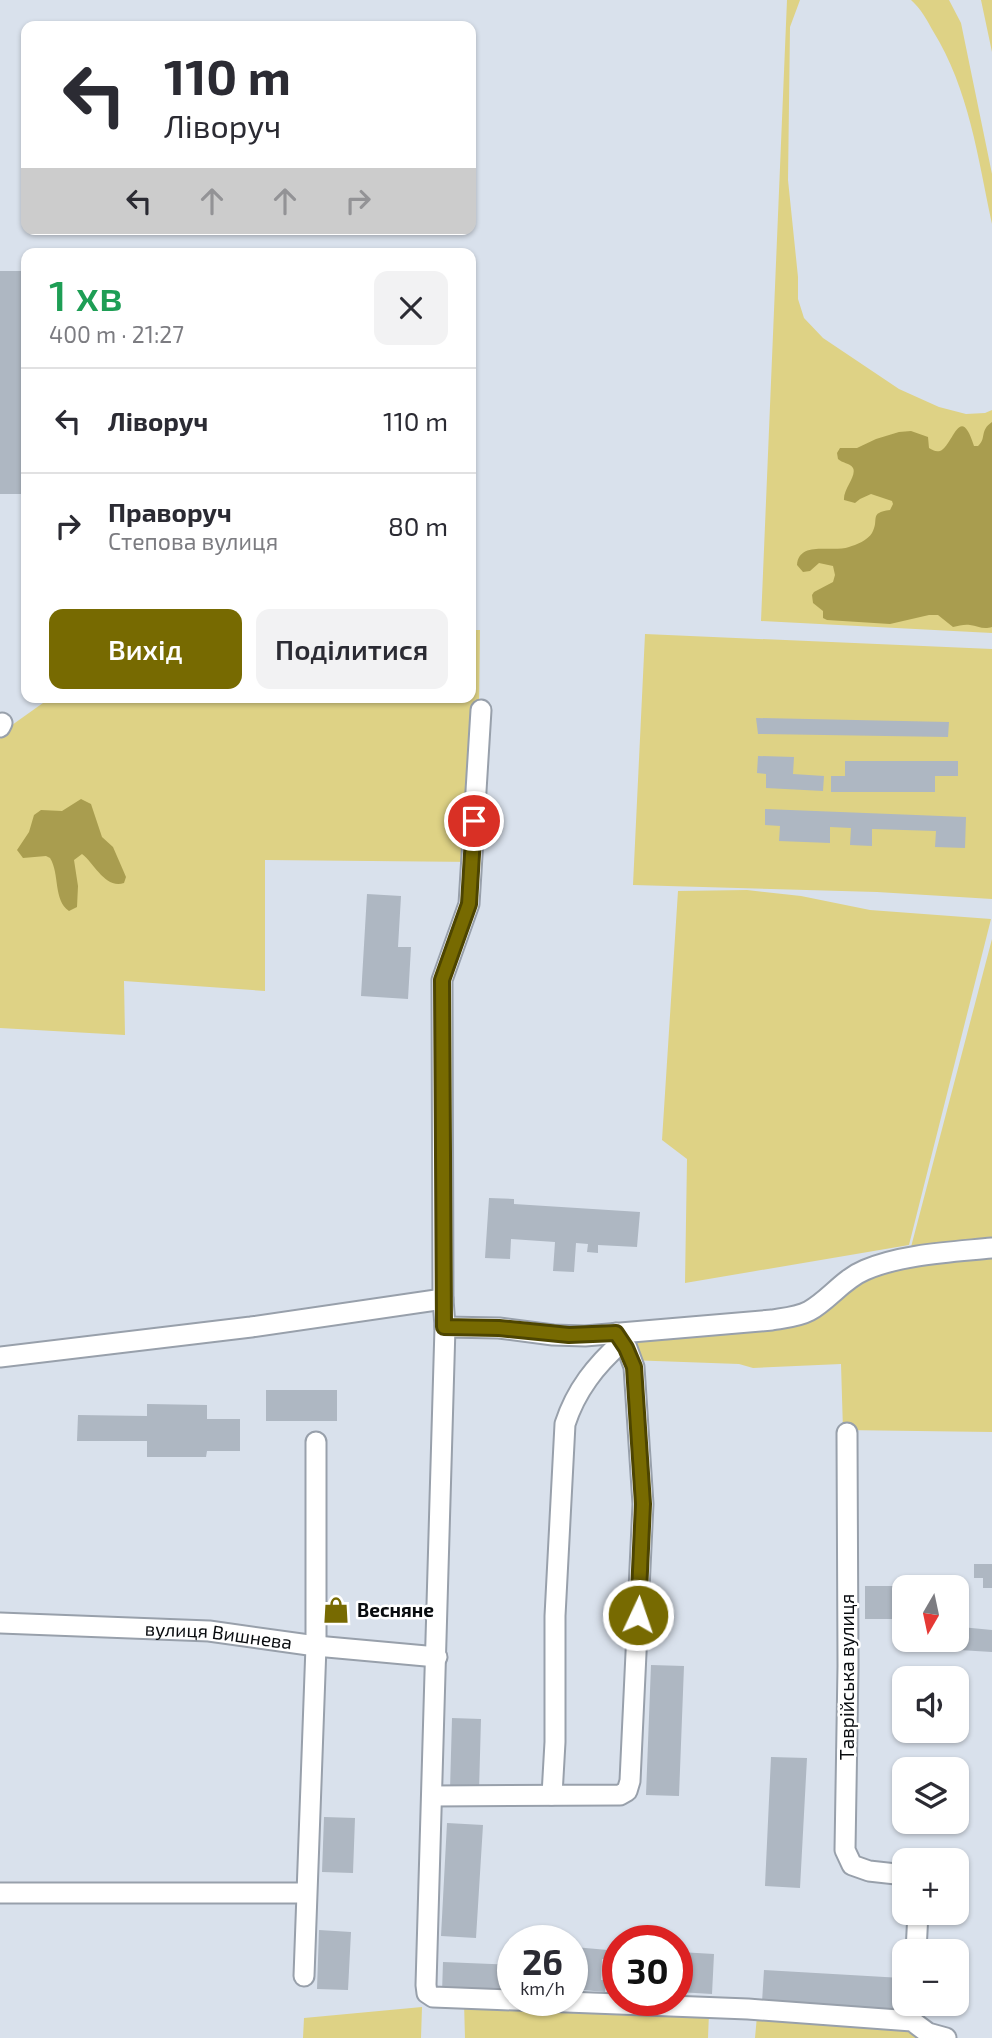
<!DOCTYPE html>
<html lang="uk">
<meta charset="utf-8">
<style>
body{margin:0;font-family:"Exo 2",sans-serif;background:#f2f2f3;color:#2b2b33;height:100vh;display:flex;flex-direction:column;font-size:26px;white-space:nowrap}
*{box-sizing:border-box;margin:0}
p{font-size:23px;color:#7c7c81}
.icon{flex:none;width:38px;height:38px;fill:none;stroke:currentColor;stroke-width:2;stroke-linecap:round;stroke-linejoin:round}
.map{position:relative;flex:1;overflow:hidden}
.drawer{position:absolute;left:21px;top:248px;width:455px;height:455px;display:flex;flex-direction:column;background:#fff;border-radius:14px;box-shadow:0 2px 5px #0004}
.drawer>*{flex:none}
.guide{position:absolute;left:21px;top:21px;width:455px;height:214px;border-radius:14px;box-shadow:0 2px 5px #0004;background:#fff;color:#2b2b33;overflow:hidden}
.needle{width:46px;rotate:189deg}
.fabs{position:absolute;left:892px;top:1575px;display:grid;gap:14px}
.fabs a{display:grid;place-items:center;width:77px;height:77px;border-radius:14px;background:#fff;box-shadow:0 2px 5px #0004;font-size:35px}
.speed{position:absolute;left:497px;top:1925px;display:flex;gap:14px;font-size:35px;font-weight:700;text-align:center}
.speed>*{display:grid;place-content:center;width:91px;height:91px;border-radius:50%;background:#fff;box-shadow:0 2px 5px #0004;line-height:1}
.speed small{font-size:18px;font-weight:400}
.speed .limit{border:10px solid #d22;background:#fff;color:#111}
.pin{position:absolute;display:grid;place-items:center;width:60px;height:60px;color:#fff;margin:-30px;border:4px solid #fff;border-radius:50%;box-shadow:0 2px 7px #0007}
.me{position:absolute;width:77px;margin:-38px;rotate:3deg;stroke-linejoin:round;filter:drop-shadow(0 0 5px #0008)}
.turn{display:flex;align-items:center;gap:24px;height:147px;padding:0 28px;font-size:32px}
.turn .icon{width:91px;height:91px;stroke-width:2.5}
.turn b{display:block;font-size:49px;line-height:60px}
.lanes{display:flex;align-items:center;height:66px;padding:0 28px;background:#0003;justify-content:center;gap:35px;direction:ltr}
.lanes .off{opacity:.35}
.round{display:grid;place-items:center;flex:none;width:74px;height:74px;border-radius:14px;background:#f2f2f3}
.headline{display:flex;align-items:center;justify-content:space-between;height:119px;padding:0 28px}
h1{font-size:42px;font-weight:600;line-height:52px;color:#1e9e55}
.button{display:flex;gap:14px;margin-top:auto;padding:14px 28px}
.button a{flex:1;height:80px;border-radius:14px;background:#776a01;color:#fff;font-size:28px;font-weight:600;line-height:80px;text-align:center}
.button a+a{background:#f2f2f3;color:#2b2b33}
ul{padding:0;list-style:none}
li{display:flex;align-items:center;gap:21px;height:105px;padding:0 28px;border-top:2px solid #e1e1e2}
li div{flex:1}
li b{display:block;font-size:26px}
li em{font-style:normal}
.map>svg:first-child{display:block}
.green{fill:#ded285}
.forest{fill:#a99d4f}
.building{fill:#aeb7c2}
.lines{fill:none;stroke-linecap:round;stroke-linejoin:round}
.street-casing{stroke:#98a0ab;stroke-width:23}
.street{stroke:#fff;stroke-width:19}
.route-casing{stroke:#4d4501;stroke-width:18}
.route{stroke:#776a01;stroke-width:12}
.labels{text-anchor:middle;stroke-width:5;stroke-linejoin:round;paint-order:stroke}
.poi-label{font-size:19px;font-weight:bold;fill:#090c0f;stroke:#fff;text-anchor:start}
.street-label{font-size:19px;fill:#090c0f;stroke:#fff}
</style>
<div class="map">
<svg width="992" height="2038" viewBox="0 0 992 2038">
<rect width="100%" height="100%" fill="#d9e1ec"/>
<!-- green -->
<path class="green" d="M787 0H800L790 27 788 180 798 277V299L804 318 823 338 899 389 939 407 966 414 985 413 992 410V633L761 621Z
M911 0H949L961 23 992 174V224C978 158 969 89 933 31 927 20 921 9 911 0Z
M981 0H992V52Z
M471 630H480L477 862 265 860V991L124 981 125 1035 0 1028V739L5 730 50 698H471Z
M645 634 992 649V899L877 892 633 885Z
M747 890 801 896 870 910 991 919 909 1245 685 1283 687 1159 662 1140 678 891Z
M992 939V1237L911 1247Z
M992 1250V1432L843 1430 841 1364 753 1368 739 1364 628 1360 624 1339 796 1318 863 1273Z
M464 2002 709 2013 708 2038H465Z
M422 2007 421 2038H303L304 2018Z
M757 2016 892 2022 935 2038H755Z"/>
<!-- forest -->
<path class="forest" d="M992 422V627C983 630 978 626 970 625 964 624 959 626 953 627L938 615H929L890 624 827 620 823 618V611L813 603 812 595 814 592 833 582 835 575 833 566 819 563 810 571 803 572 797 565C799 540 832 553 849 547 856 545 868 540 872 533 880 519 868 513 890 510L893 504 892 501 871 494 860 499 855 503 844 500C843 489 857 476 853 468 850 463 842 463 838 459L837 453 840 448H857L876 439 899 432 911 431 928 437 929 448C933 450 935 452 940 451 953 446 960 401 974 446H978C987 438 979 431 992 422Z
M81 799 91 804 102 837 113 847 123 870 126 877 124 883C105 889 95 864 82 854L74 860 78 886 77 907 69 911C53 900 60 874 50 858L46 856 23 858 17 850 29 832 34 815 41 810 62 811Z"/>
<!-- building -->
<path class="building" d="M0 271H26V494H0Z
M756 718 949 722 948 737 758 734Z
M758 756 794 757 793 774 824 776 823 791 766 788V774L757 773Z
M845 761H958V776H935V792H831V776H845Z
M765 809 966 817 965 848 935 847 936 831 872 829V846L850 845 851 828 830 827V843L779 841 780 826 765 825Z
M367 894 401 896 398 947H411L408 999 361 996Z
M489 1198 514 1199V1204L640 1212 637 1247 598 1245V1253L587 1252 588 1244 576 1243 574 1272 553 1271 555 1242 511 1239 510 1259 485 1258Z
M266 1390H337V1421H266Z
M147 1404 207 1405V1419H240V1451H207L206 1457H147V1441H77L78 1415 147 1416Z
M974 1564H992V1588H983V1578H974Z
M865 1586H904V1619H865Z
M961 1627 992 1630V1652L959 1650Z
M651 1665 684 1666 679 1796 646 1795Z
M452 1718 481 1719 479 1791 450 1790Z
M771 1757 807 1758 800 1888 765 1886Z
M324 1817 355 1818 353 1873 322 1872Z
M447 1823 483 1825 476 1938 441 1936Z
M319 1930 351 1932 348 1990 317 1989Z
M574 1947 608 1950 607 1959H602L601 1980H606L605 1992 572 1989Z
M680 1952 714 1954 712 1994 678 1992Z
M443 1962 513 1965V1996L442 1993Z
M764 1970 902 1978 900 2010 762 2002Z"/>
<g class="lines">
<defs>
<g id="street">
<path d="M481 710 469 904 442 980 443 1299 445 1327 426 1985 427 1993 433 1997 748 2009 912 2021 928 2033 946 2038"/>
<path d="M0 727 2 723"/>
<path d="M445 1327 499 1328 553 1335 585 1336 772 1320C784 1318 798 1317 809 1311 829 1300 843 1279 865 1270 902 1254 952 1252 992 1248"/>
<path d="M0 1357 251 1327 443 1299"/>
<path d="M847 1433 848 1666 845 1850 852 1865 869 1871 905 1875"/>
<path id="s1" d="M0 1623 209 1631 316 1646 437 1657"/>
<path d="M552 1795 555 1742V1616L565 1424C576 1390 596 1365 622 1342"/>
<path d="M432 1796 620 1795 627 1791 630 1781 643 1504 634 1367 627 1348 616 1333"/>
<path d="M0 1893H306"/>
<path d="M916 1951 918 1913"/>
<path d="M304 1976 316 1646V1442"/>
</g>
</defs>
<!-- street casing -->
<use href="#street" class="street-casing"/>
<!-- street -->
<use href="#street" class="street"/>
</g>
<g class="lines">
<defs>
<path id="route" d="M474 821 469 904 442 980 444 1327 499 1328 569 1335 616 1333 626 1348 634 1367 643 1504 638 1615"/>
</defs>
<!-- route casing -->
<use href="#route" class="route-casing"/>
<!-- route -->
<use href="#route" class="route"/>
</g>
<!-- icons -->
<defs>
<symbol id="shop-bare" viewBox="-9 -9 18 18"><path d="M-5-2.5h2.3a2.7 3.5 0 0 1 5.4 0H5L5.5 6h-11ZM-1.5-2.5h3a1.5 2.3 0 0 0-3 0Z" fill="#776a01" stroke="#fff" stroke-width="2.5" paint-order="stroke"/></symbol>
</defs>
<g fill-rule="evenodd">
<use href="#shop-bare" x="317" y="1591" width="38" height="38"/>
</g>
<g class="labels">
<!-- poi labels -->
<g class="poi-label">
<text x="357" y="1617">Весняне</text>
</g>
<!-- street labels -->
<g class="street-label">
<text dy="7" stroke="none"><textPath href="#s1" startOffset="219">вулиця Вишнева</textPath></text>
<text transform="translate(847 1677) rotate(-90)" y="7">Таврійська вулиця</text>
</g>
</g>
</svg>
<div class="fabs">
<a><svg class="needle" viewBox="-14 -14 28 28"><path d="M0-13l5 13h-10z" fill="#e53935"/><path d="M0 13l5-13h-10z" fill="#7c7c81"/></svg></a>
<a><svg class="icon" aria-label="sound" viewBox="0 0 24 24"><path d="M4 9h4l5-4v14l-5-4H4zM17 9q2 3 0 6"/></svg></a>
<a><svg class="icon" aria-label="layers" viewBox="0 0 24 24"><path d="M12 4l9 5-9 5-9-5zM3 14l9 5 9-5"/></svg></a>
<a>+</a>
<a>−</a>
</div>
<div class="speed"><div>26<small>km/h</small></div><div class="limit">30</div></div>
<div class="pin" style="left:474px;top:821px;background:#d93025"><svg class="icon" aria-label="arrive" viewBox="0 0 24 24"><path d="M6 21V4h12l-3 4 3 4H6"/></svg></div>
<svg class="me" style="left:638px;top:1615px" viewBox="-20 -20 40 40"><circle r="17" fill="#776a01" stroke="#fff" stroke-width="3"/><path d="M0-11L8 9 0 5-8 9z" fill="#fff"/></svg>
<div class="guide">
<div class="turn"><svg class="icon" aria-label="left" viewBox="0 0 24 24"><path d="M17 20v-9H6M10 6l-5 5 5 5"/></svg><div><b>110 m</b>Ліворуч</div></div>
<div class="lanes"><svg class="icon" aria-label="left" viewBox="0 0 24 24"><path d="M17 20v-9H6M10 6l-5 5 5 5"/></svg><svg class="icon off" aria-label="ahead" viewBox="0 0 24 24"><path d="M12 20V5M6 11l6-6 6 6"/></svg><svg class="icon off" aria-label="ahead" viewBox="0 0 24 24"><path d="M12 20V5M6 11l6-6 6 6"/></svg><svg class="icon off" aria-label="right" viewBox="0 0 24 24"><path d="M7 20v-9h11M14 6l5 5-5 5"/></svg></div>
</div>
<section class="drawer">
<div class="headline"><div><h1>1 хв</h1><p>400 m · 21:27</p></div><a class="round"><svg class="icon" aria-label="close" viewBox="0 0 24 24"><path d="M6 6l12 12M18 6L6 18"/></svg></a></div>
<ul>
<li><svg class="icon" aria-label="left" viewBox="0 0 24 24"><path d="M17 20v-9H6M10 6l-5 5 5 5"/></svg><div><b>Ліворуч</b></div><em>110 m</em></li>
<li><svg class="icon" aria-label="right" viewBox="0 0 24 24"><path d="M7 20v-9h11M14 6l5 5-5 5"/></svg><div><b>Праворуч</b><p>Степова вулиця</p></div><em>80 m</em></li>
</ul>
<div class="button"><a>Вихід</a><a>Поділитися</a></div>
</section>
</div>
